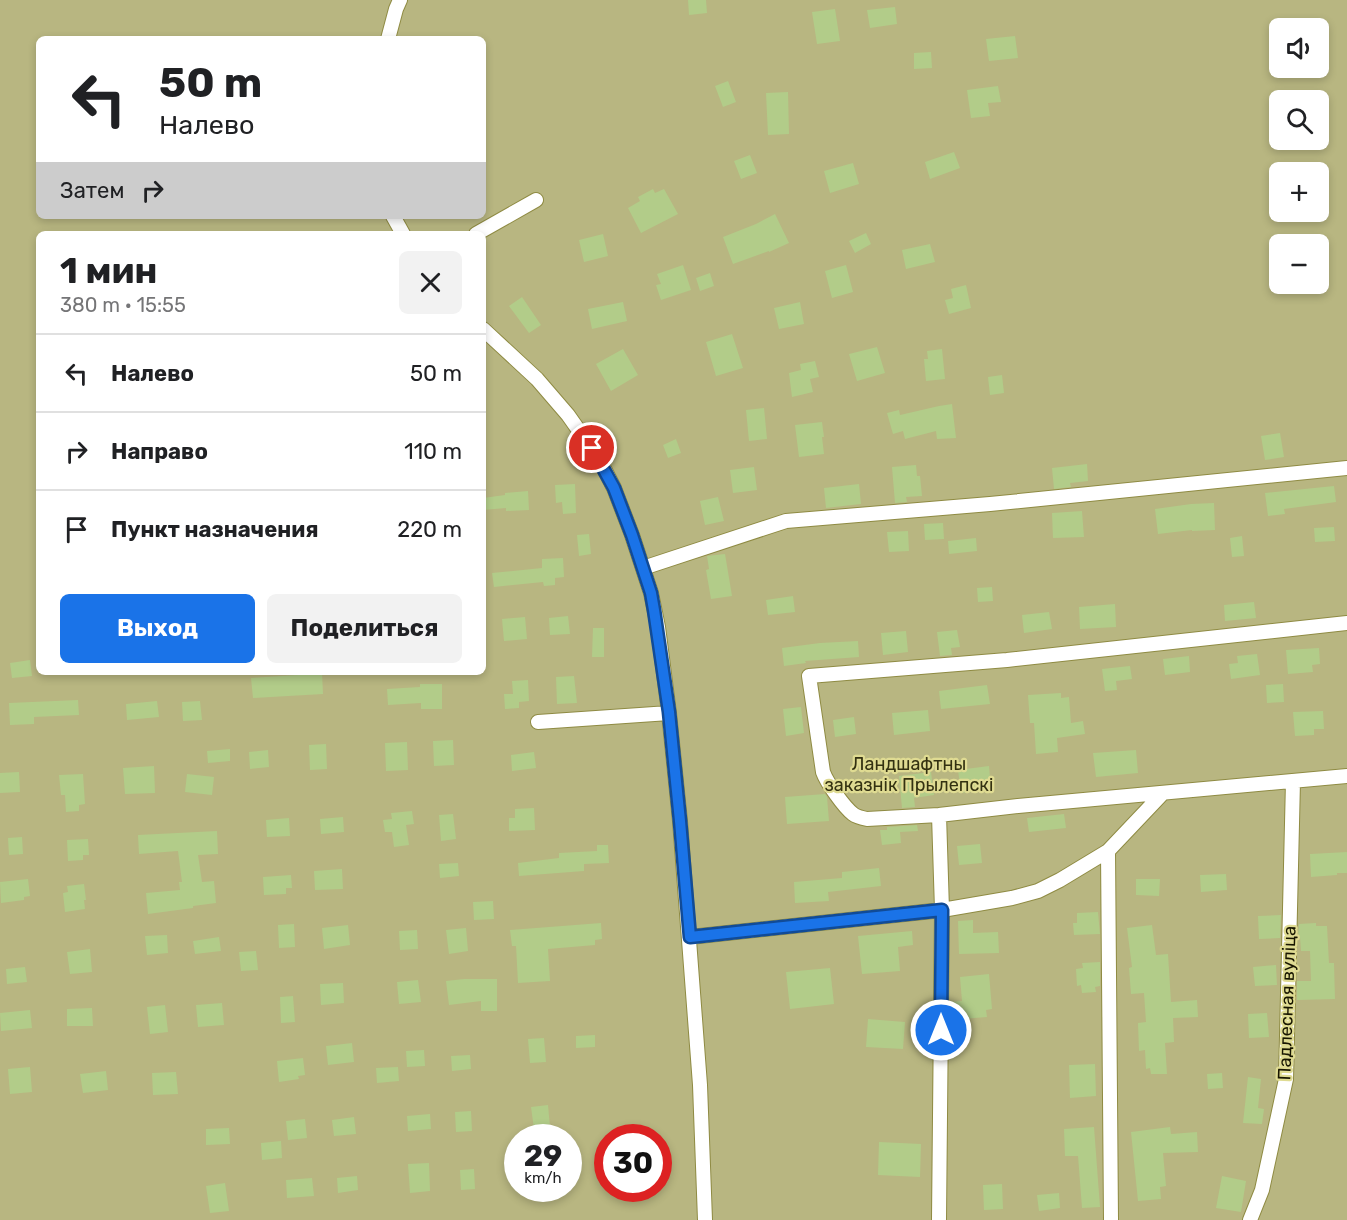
<!DOCTYPE html>
<html lang="ru">
<meta charset="utf-8">
<style>
body{margin:0;font-family:Rubik,sans-serif;background:#f2f2f2;color:#202124;height:100vh;display:flex;flex-direction:column;font-size:22px;white-space:nowrap}
*{box-sizing:border-box;margin:0}
p{font-size:20px;color:#757577}
.icon{flex:none;width:33px;height:33px;fill:none;stroke:currentColor;stroke-width:2;stroke-linecap:round;stroke-linejoin:round}
.map{position:relative;flex:1;overflow:hidden}
.drawer{position:absolute;left:36px;top:231px;width:450px;height:444px;display:flex;flex-direction:column;background:#fff;border-radius:9px;box-shadow:0 3px 9px #0003}
.drawer>*{flex:none}
.guide{position:absolute;left:36px;top:36px;width:450px;height:183px;border-radius:9px;box-shadow:0 3px 9px #0003;background:#fff;color:#202124;overflow:hidden}
.buttons{position:absolute;left:1269px;top:18px;display:grid;gap:12px}
.buttons a{display:grid;place-items:center;width:60px;height:60px;border-radius:9px;background:#fff;box-shadow:0 3px 9px #0003;font-size:30px}
.speed{position:absolute;left:504px;top:1124px;display:flex;gap:12px;font-size:30px;font-weight:700;text-align:center}
.speed>*{display:grid;place-content:center;width:78px;height:78px;border-radius:50%;background:#fff;box-shadow:0 3px 9px #0003;line-height:1}
.speed small{font-size:15px;font-weight:400}
.speed .limit{border:9px solid #d22;background:#fff;color:#111}
.pin{position:absolute;display:grid;place-items:center;width:51px;height:51px;color:#fff;margin:-26px;border:3px solid #fff;border-radius:50%;box-shadow:0 2px 6px #0007}
.me{position:absolute;width:66px;margin:-33px;rotate:0deg;stroke-linejoin:round;filter:drop-shadow(0 0 4px #0008)}
.turn{display:flex;align-items:center;gap:21px;height:126px;padding:0 24px;font-size:27px}
.turn .icon{width:78px;height:78px;stroke-width:2.5}
.turn b{display:block;font-size:42px;line-height:51px}
.then{display:flex;align-items:center;height:57px;padding:0 24px;background:#0003;gap:12px;font-size:22px}
.round{display:grid;place-items:center;flex:none;width:63px;height:63px;border-radius:9px;background:#f2f2f2}
.head{display:flex;align-items:center;justify-content:space-between;height:102px;padding:0 24px}
h1{font-size:36px;font-weight:700;line-height:45px}
.primary-button{display:flex;gap:12px;margin-top:auto;padding:12px 24px}
.primary-button a{flex:1;height:69px;border-radius:9px;background:#1a73e8;color:#fff;font-size:24px;font-weight:700;line-height:69px;text-align:center}
.primary-button a+a{background:#f2f2f2;color:#202124}
ul{padding:0;list-style:none}
li{display:flex;align-items:center;gap:18px;height:78px;padding:0 24px;border-top:2px solid #e0e0e0}
li div{flex:1}
li b{display:block;font-size:22px}
li em{font-style:normal}
.map>svg:first-child{display:block}
.green{fill:#b8b681;fill-rule:evenodd}
.building{fill:#b2cc89}
.lines{fill:none;stroke-linecap:round;stroke-linejoin:round}
.street-casing{stroke:#8f8b43;stroke-width:16}
.street{stroke:#fff;stroke-width:14}
.route-casing{stroke:#114b97;stroke-width:15}
.route{stroke:#1a73e8;stroke-width:10}
.labels{text-anchor:middle;stroke-width:4.5;stroke-linejoin:round;paint-order:stroke}
.park-label{font-size:18px;fill:#333111;stroke:#dfdb92}
.street-label{font-size:18px;fill:#171500;stroke:#dfdb92}
</style>
<div class="map">
<svg width="1347" height="1220" viewBox="0 0 1347 1220">
<rect width="100%" height="100%" fill="#dfdb92"/>
<!-- green -->
<path class="green" d="M0 0H1347V1220H0ZM1280 28H1318V68H1280ZM39 39H483V216H39ZM1280 100H1318V140H1280ZM1280 172H1318V212H1280ZM39 234H483V672H39ZM1280 244H1318V284H1280ZM518 1137H568V1188H518ZM608 1137H658V1188H608Z"/>
<!-- building -->
<path class="building" d="M688 0H706L707 13 689 15Z
M895 7 897 24 870 28 867 10Z
M835 9 840 41 817 44 812 12Z
M1015 36 1018 58 989 61 986 39Z
M931 52 932 68 914 69V53Z
M728 81 736 102 723 107 715 86Z
M998 86 1001 102 988 103 990 116 971 118 967 90Z
M788 92 789 134 768 135 766 93Z
M954 152 960 168 930 179 925 162Z
M750 155 757 173 741 179 734 161Z
M853 163 859 184 830 193 824 171Z
M653 189 655 193 664 189 678 214 641 233 628 208 640 201 638 197Z
M775 214 789 243 769 252V251L733 264 723 237 756 224Z
M866 233 871 244 855 253 849 241Z
M603 234 608 256 584 262 579 240Z
M930 244 935 262 906 269 902 250Z
M683 265 691 290 661 300 656 285 661 284 657 274Z
M846 265 853 292 832 298 825 271Z
M710 273 714 286 700 291 696 278Z
M966 285 971 308 949 314 945 300 953 298 951 289Z
M522 297 541 325 529 333 509 306Z
M623 302 627 321 592 329 588 309Z
M800 302 804 324 779 329 774 308Z
M732 334 743 368 716 376 706 342Z
M877 347 885 373 857 381 849 354Z
M623 349 638 375 611 391 596 364Z
M942 349 945 379 926 381 924 359H928L927 351Z
M815 361 819 377 810 379 813 392 792 397 789 373 801 370 800 364Z
M1002 375 1004 393 990 395 988 377Z
M952 404 956 438 937 439 936 431 905 439 903 431 893 434 887 413 899 410 900 415 939 406Z
M764 408 767 439 749 441 746 410Z
M822 422 824 437H822L824 454 799 457 795 425Z
M1280 433 1284 457 1265 460 1261 436Z
M676 439 681 453 668 458 663 445Z
M1087 464 1088 481 1070 483 1071 487 1054 489 1052 468Z
M916 465 917 476H920L922 496 906 497 907 502 895 503 892 467Z
M754 467 757 490 733 493 730 470Z
M575 484 576 513 563 514 562 502 556 503 555 485Z
M859 484 861 504 826 508 824 488Z
M1334 486 1336 502 1284 509 1285 514 1268 516 1265 493Z
M528 491 529 510 506 511V508L483 510V498L505 495V493Z
M718 497 724 521 705 525 700 501Z
M1214 503 1215 530 1192 531V530L1158 534 1155 509 1191 504Z
M1082 511 1084 537 1053 538 1052 513Z
M943 523 944 539 925 540 924 524Z
M1334 527 1335 541 1315 542 1314 528Z
M908 531 909 551 889 552 887 532Z
M589 534 591 554 579 556 577 535Z
M1242 536 1244 556 1232 557 1230 538Z
M976 538 977 551 949 554 948 541Z
M725 554 732 596 711 599 706 570 709 569 707 556Z
M563 558 564 577 555 578V585L544 586 543 582 494 587 492 573 542 568V559Z
M992 587 993 601 978 602 977 588Z
M793 596 795 612 768 615 766 600Z
M1254 602 1256 618 1225 621 1224 605Z
M1115 604 1116 627 1080 629 1079 607Z
M1049 612 1052 629 1024 633 1022 615Z
M568 616 570 634 550 635 549 618Z
M525 617 527 639 504 641 502 619Z
M593 628H604V657H592Z
M957 630 960 647 951 648 952 655 940 656 937 632Z
M906 631 908 652 883 655 881 633Z
M858 641 859 657 805 661 806 663 784 666 782 648 820 643Z
M1319 648 1320 664 1312 665 1313 672 1288 674 1286 650Z
M1257 654 1260 675 1231 679 1229 664 1238 663 1237 656Z
M1189 656 1190 672 1165 675 1163 659Z
M30 660 32 676 12 678 10 663Z
M1130 666 1132 679 1116 681 1117 690 1105 691 1102 669Z
M298 672H322L323 694 253 698 251 678 298 675Z
M574 676 577 703 557 704 556 677Z
M528 680 529 701 519 702V708L505 709 504 694H513L512 681Z
M420 684H442V709H421V703L388 705 387 689 420 687Z
M1283 684 1284 702 1267 703 1266 685Z
M987 685 990 704 941 709 939 691Z
M1061 693V698L1069 697 1071 723 1083 721 1085 734 1057 738 1058 752 1036 754 1034 723H1030L1028 695Z
M78 700 79 715 34 717V724L10 725 9 703Z
M157 701 159 717 127 720 126 704Z
M200 701 202 720 183 721 182 702Z
M801 707 804 733 786 736 783 709Z
M928 710 930 731 894 735 892 713Z
M1323 711 1324 729H1314V735L1295 736 1293 712Z
M854 717 856 734 835 737 833 720Z
M453 740 454 765 434 766 433 741Z
M407 742 408 770 386 771 385 743Z
M326 744 327 769 310 770 309 745Z
M230 749V761L208 763 207 751Z
M268 750 269 767 250 769 249 752Z
M1136 750 1138 773 1096 777 1093 753Z
M534 752 536 768 512 771 511 755Z
M154 766 155 793 125 794 123 768Z
M989 766 991 789 961 793 958 770Z
M19 772 20 792 0 793V773Z
M931 772 934 795 914 798 915 807 902 808 899 776Z
M83 774 85 804 79 805V811L66 812 65 795H61L59 775Z
M187 774 214 777 212 795 185 792Z
M825 794 827 797 829 821 787 824 785 797Z
M534 808 535 830 509 831V818H515V809Z
M412 811 414 824 406 825 409 845 394 847 392 832H385L383 820 392 819 391 813Z
M453 814 456 839 441 841 439 815Z
M1064 814 1066 828 1029 832 1027 818Z
M343 817 344 832 321 834 320 819Z
M289 818 290 836 267 837 266 820Z
M917 825 918 831 900 832 901 843 882 845 880 830H887V827Z
M217 831 218 854 198 855 202 882 214 881 216 903 193 906V908L148 914 146 893 180 890 179 882H182L178 851 139 854 138 835Z
M22 837 23 854 9 855 8 838Z
M88 839 89 855H83V860L68 861 67 840Z
M980 844 982 863 959 865 957 846Z
M597 845H608L609 863 584 864V871L519 876 518 863 559 858V853L597 851Z
M1347 852V873H1337V875L1311 877 1310 854Z
M458 863 459 876 440 878 439 864Z
M879 868 881 886 828 892 829 901 795 903 794 882 842 878V872Z
M342 869 343 889 315 890 314 871Z
M1226 874 1227 890 1201 892 1200 875Z
M291 875 292 888H286V894L264 895 263 877Z
M28 879 30 896 24 897V900L1 903 0 882Z
M1136 879H1160L1159 896 1136 895Z
M84 884 86 900H84L85 909 65 912 63 893 68 892 67 886Z
M493 901 494 919 474 920 473 902Z
M1098 912 1100 934 1074 935 1073 923H1077V913Z
M1281 915 1280 938 1259 939 1258 916Z
M973 920V933L998 932 999 953 959 954 958 921Z
M601 923 602 939 595 940V945L548 949 550 981 518 983 516 946H512L510 930Z
M1316 923V926H1327L1329 963H1334L1335 999 1297 1000V981H1311L1310 951H1301L1300 937H1298L1299 924Z
M294 924 295 947 279 948 278 925Z
M348 925 350 945 324 949 322 928Z
M1152 925 1156 955 1168 954 1171 1002 1197 1000 1198 1017 1173 1018 1174 1042 1165 1043 1167 1074H1151L1150 1068 1146 1069 1145 1050 1139 1051 1138 1023 1146 1022 1144 993 1131 994 1129 968 1132 967 1127 928Z
M466 928 468 951 449 954 446 930Z
M417 930 418 949 400 950 399 931Z
M912 931 913 945 898 947 900 971 862 974 858 936Z
M167 935 168 953 147 955 145 936Z
M219 937 221 951 195 954 193 941Z
M90 949 92 972 70 974 67 952Z
M256 951 258 970 241 971 239 952Z
M1100 962V986L1095 987 1096 992 1082 993 1081 985 1077 986 1076 969 1083 968 1082 963Z
M1276 965 1277 985 1255 986 1253 967Z
M25 967 27 982 7 984 6 969Z
M830 968 834 1004 790 1009 786 972Z
M989 974 992 1009 986 1010 987 1017 950 1020V1002L962 1001 960 977Z
M464 979H497V1011H481V1001L449 1005 446 981Z
M418 980 421 1002 399 1004 397 982Z
M343 983 344 1003 321 1005 320 984Z
M293 996 295 1022 281 1023 280 997Z
M222 1003 224 1025 198 1027 196 1005Z
M165 1005 168 1032 150 1034 147 1007Z
M92 1008 93 1026H67V1009Z
M30 1010 32 1028 1 1031 0 1013Z
M1267 1013 1269 1037 1249 1038 1248 1014Z
M868 1019 905 1022 903 1049 866 1047Z
M595 1035V1047L576 1048V1036Z
M544 1038 546 1062 530 1063 528 1039Z
M352 1043 354 1062 328 1065 326 1046Z
M424 1050 425 1066 407 1067 406 1051Z
M470 1055 471 1069 452 1071 451 1056Z
M303 1058 305 1075 298 1076 299 1079 279 1082 277 1061Z
M1095 1064 1096 1096 1070 1098 1069 1065Z
M30 1067 32 1092 10 1094 8 1069Z
M398 1067 399 1081 377 1083 376 1068Z
M106 1071 108 1090 83 1093 80 1074Z
M176 1072 178 1094 153 1095 152 1073Z
M1222 1073 1223 1088 1208 1089 1207 1074Z
M1248 1077 1261 1079 1258 1108 1264 1109 1262 1124 1243 1123Z
M548 1105 550 1127 534 1129 531 1107Z
M471 1111 472 1131 456 1132 455 1112Z
M430 1114 431 1129 408 1131 407 1116Z
M354 1117 356 1134 334 1136 332 1120Z
M305 1119 307 1138 288 1140 286 1121Z
M1094 1127 1100 1207 1082 1208 1078 1156H1065L1064 1129Z
M1170 1127 1171 1134 1197 1132 1198 1152 1163 1153 1166 1186 1160 1187 1161 1199 1138 1201 1131 1132Z
M229 1128 230 1144 206 1145V1129Z
M281 1141 282 1158 262 1160 261 1143Z
M879 1142 921 1144 920 1177 878 1175Z
M429 1163 430 1191 410 1193 408 1164Z
M474 1169 475 1189 461 1190 460 1170Z
M357 1176 358 1190 338 1193 337 1178Z
M1222 1176 1246 1181 1241 1212 1216 1208Z
M312 1178 314 1196 287 1198 286 1180Z
M225 1183 229 1211 210 1213 206 1186Z
M1002 1184 1003 1209 984 1210 983 1185Z
M1059 1193 1060 1208 1039 1211 1037 1195Z"/>
<g class="lines">
<defs>
<path id="street" d="M388 39 396 9 400 0
M393 216 403 234
M476 234 536 200
M483 329 537 379 568 415 599 459 614 488 632 535 651 593 658 627 669 713 680 821 700 1085 705 1220
M643 568 786 521 990 504 1347 468
M1347 623 1007 660 809 676 823 772C827 783 844 807 853 814 857 817 862 818 867 819L939 815 1018 806 1347 776
M538 722 669 713
M939 815 942 910 939 1220
M1108 851 1111 1220
M690 937 942 910 1012 898 1038 891 1060 880 1108 851 1163 793
M1250 1220 1262 1190 1286 1079 1293 781"/>
</defs>
<!-- street casing -->
<use href="#street" class="street-casing"/>
<!-- street -->
<use href="#street" class="street"/>
</g>
<g class="lines">
<defs>
<path id="route" d="M592 448 614 488 632 535 651 593 654 610 669 712 680 821 690 937 942 910 941 1030"/>
</defs>
<!-- route casing -->
<use href="#route" class="route-casing"/>
<!-- route -->
<use href="#route" class="route"/>
</g>
<g class="labels">
<!-- park labels -->
<g class="park-label">
<text x="909" y="770">Ландшафтны<tspan x="909" dy="21">заказнік Прылепскі</tspan></text>
</g>
<!-- street labels -->
<g class="street-label">
<text transform="translate(1287 1003) rotate(-88)" y="6">Падлесная вуліца</text>
</g>
</g>
</svg>
<div class="buttons">
<a><svg class="icon" aria-label="sound" viewBox="0 0 24 24"><path d="M4 9h4l5-4v14l-5-4H4zM17 9q2 3 0 6"/></svg></a>
<a><svg class="icon" aria-label="search" viewBox="0 0 24 24"><circle cx="10" cy="10" r="6"/><path d="M15 15l6 6"/></svg></a>
<a>+</a>
<a>−</a>
</div>
<div class="speed"><div>29<small>km/h</small></div><div class="limit">30</div></div>
<div class="pin" style="left:592px;top:448px;background:#d93025"><svg class="icon" aria-label="arrive" viewBox="0 0 24 24"><path d="M6 21V4h12l-3 4 3 4H6"/></svg></div>
<svg class="me" style="left:941px;top:1030px" viewBox="-20 -20 40 40"><circle r="17" fill="#1a73e8" stroke="#fff" stroke-width="3"/><path d="M0-11L8 9 0 5-8 9z" fill="#fff"/></svg>
<div class="guide">
<div class="turn"><svg class="icon" aria-label="left" viewBox="0 0 24 24"><path d="M17 20v-9H6M10 6l-5 5 5 5"/></svg><div><b>50 m</b>Налево</div></div>
<div class="then">Затем<svg class="icon" aria-label="right" viewBox="0 0 24 24"><path d="M7 20v-9h11M14 6l5 5-5 5"/></svg></div>
</div>
<section class="drawer">
<div class="head"><div><h1>1 мин</h1><p>380 m · 15:55</p></div><a class="round"><svg class="icon" aria-label="close" viewBox="0 0 24 24"><path d="M6 6l12 12M18 6L6 18"/></svg></a></div>
<ul>
<li><svg class="icon" aria-label="left" viewBox="0 0 24 24"><path d="M17 20v-9H6M10 6l-5 5 5 5"/></svg><div><b>Налево</b></div><em>50 m</em></li>
<li><svg class="icon" aria-label="right" viewBox="0 0 24 24"><path d="M7 20v-9h11M14 6l5 5-5 5"/></svg><div><b>Направо</b></div><em>110 m</em></li>
<li><svg class="icon" aria-label="arrive" viewBox="0 0 24 24"><path d="M6 21V4h12l-3 4 3 4H6"/></svg><div><b>Пункт назначения</b></div><em>220 m</em></li>
</ul>
<div class="primary-button"><a>Выход</a><a>Поделиться</a></div>
</section>
</div>
